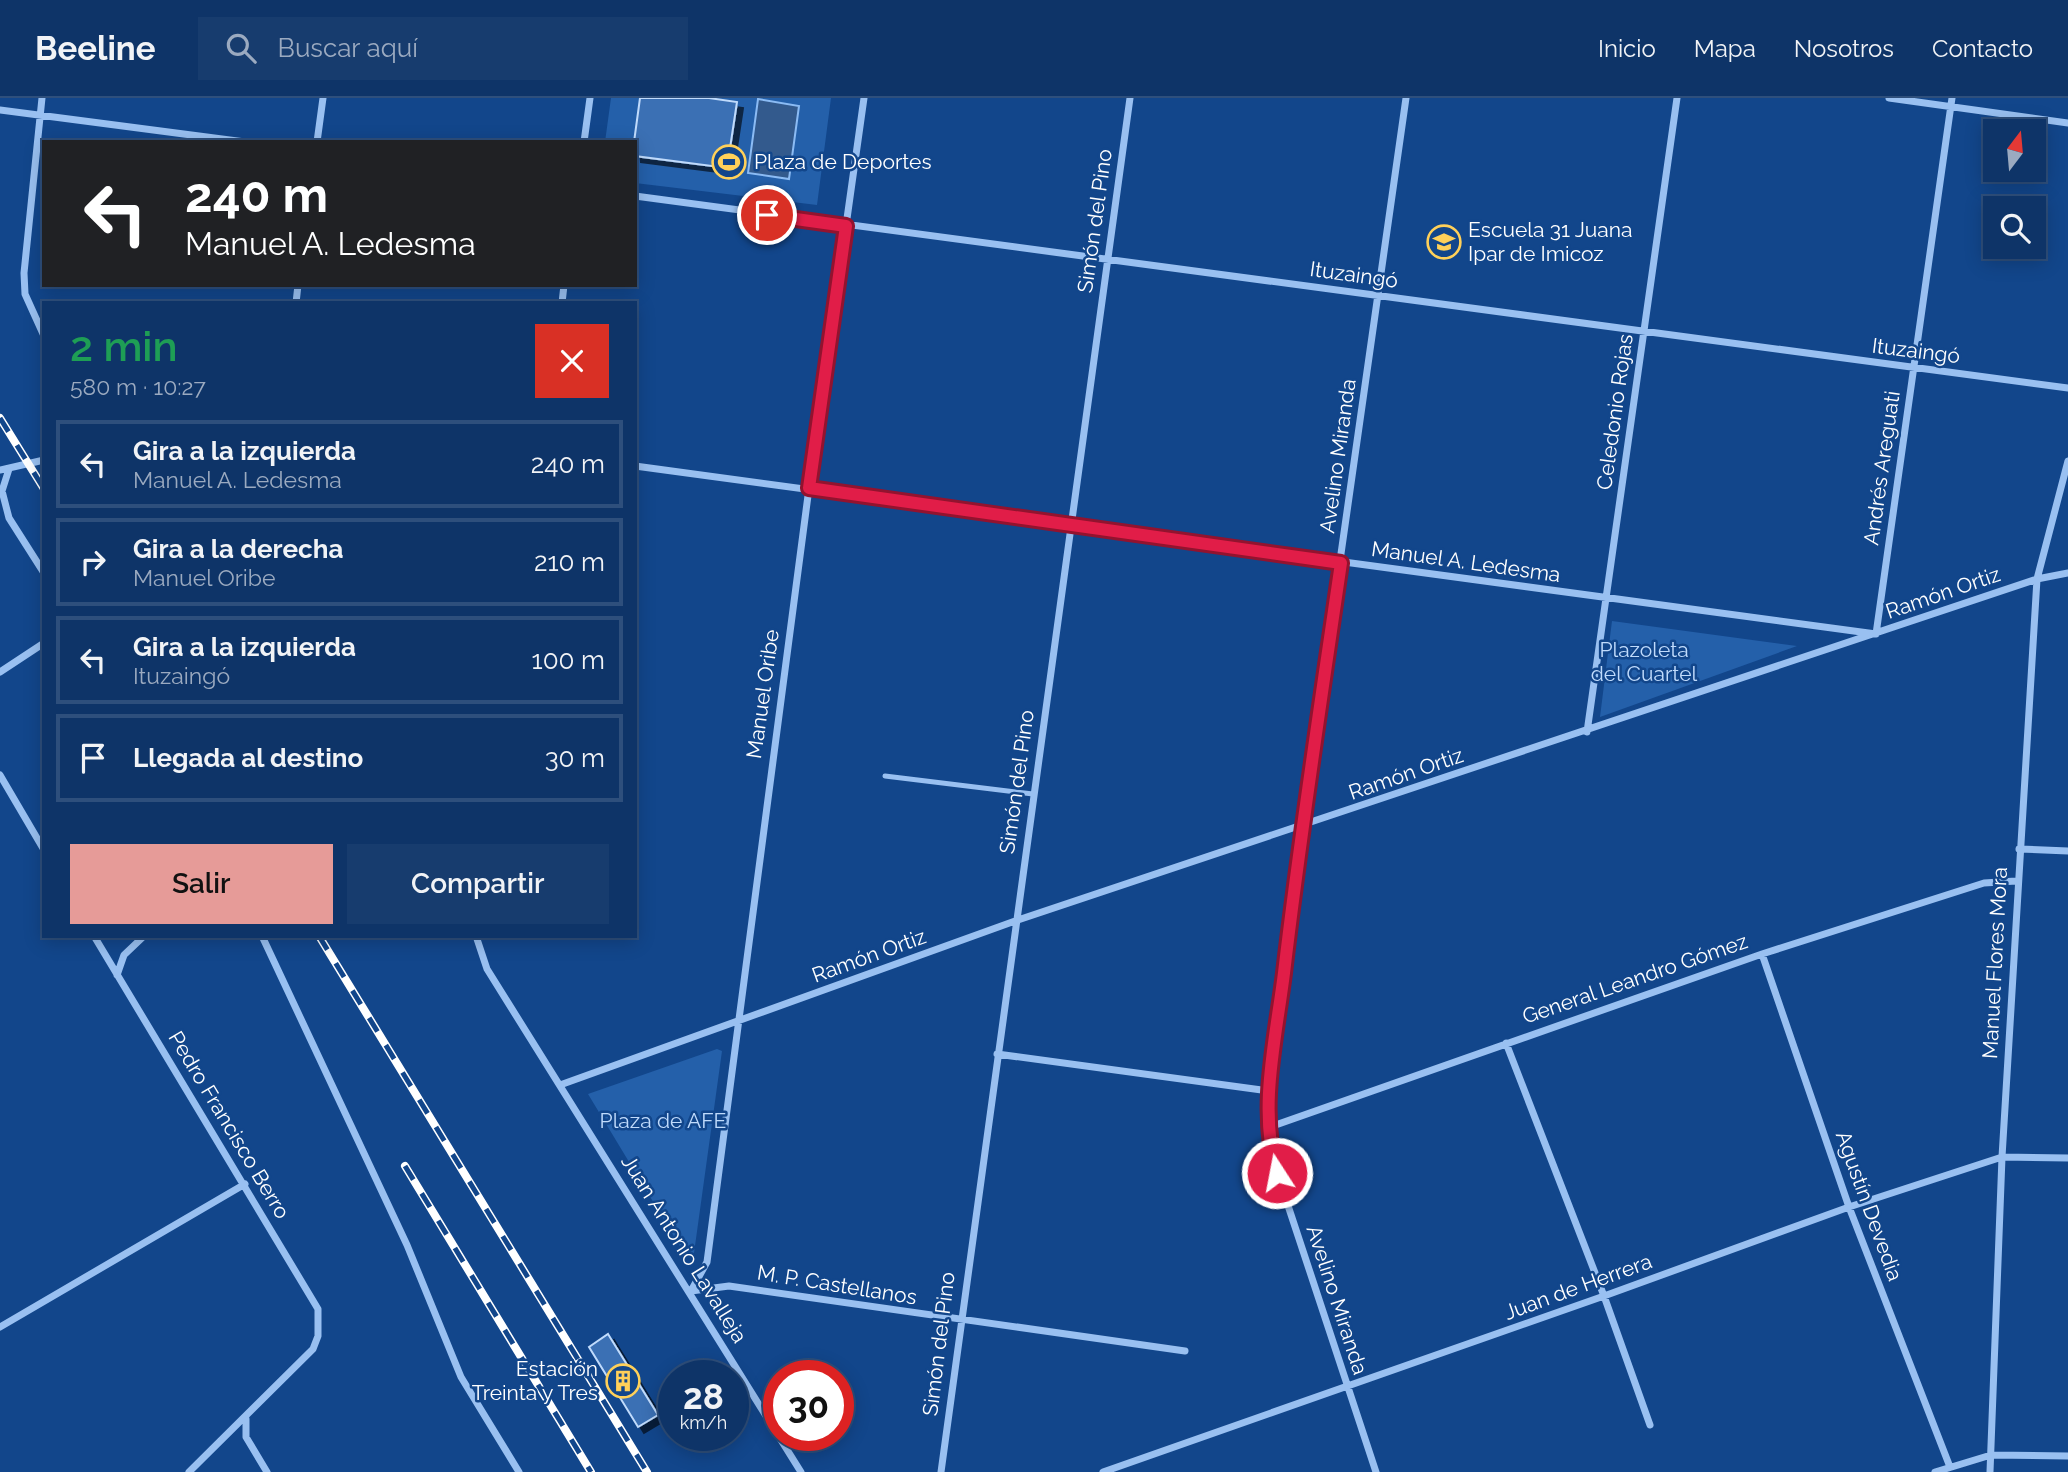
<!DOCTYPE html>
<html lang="es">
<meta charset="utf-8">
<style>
body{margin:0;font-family:Raleway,sans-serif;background:#173c6e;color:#f1f3f6;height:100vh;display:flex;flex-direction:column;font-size:26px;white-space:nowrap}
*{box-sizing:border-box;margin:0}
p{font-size:23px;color:#9baac0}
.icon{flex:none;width:38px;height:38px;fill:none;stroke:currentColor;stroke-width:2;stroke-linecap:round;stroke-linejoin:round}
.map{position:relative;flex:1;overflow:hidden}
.sheet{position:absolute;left:42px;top:203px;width:595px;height:637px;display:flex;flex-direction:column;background:#0e3468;border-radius:0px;box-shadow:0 4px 18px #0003,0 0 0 2px #2e4f7c}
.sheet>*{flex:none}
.banner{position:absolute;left:42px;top:42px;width:595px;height:147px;border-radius:0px;box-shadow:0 4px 18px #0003,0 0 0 2px #2e4f7c;background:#202124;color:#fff;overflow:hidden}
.needle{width:46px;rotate:16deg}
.tools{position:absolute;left:1983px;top:21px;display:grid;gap:14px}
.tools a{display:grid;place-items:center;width:63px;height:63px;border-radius:0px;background:#0e3468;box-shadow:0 4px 18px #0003,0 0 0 2px #2e4f7c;font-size:35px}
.speed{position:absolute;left:658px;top:1262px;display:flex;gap:14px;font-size:35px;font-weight:700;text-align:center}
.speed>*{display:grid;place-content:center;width:91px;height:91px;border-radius:50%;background:#0e3468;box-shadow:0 4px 18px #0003,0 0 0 2px #2e4f7c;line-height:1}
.speed small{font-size:18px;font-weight:400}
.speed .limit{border:10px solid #d22;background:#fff;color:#111}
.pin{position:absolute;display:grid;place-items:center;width:60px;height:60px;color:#fff;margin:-30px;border:4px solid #fff;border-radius:50%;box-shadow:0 2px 7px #0007}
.me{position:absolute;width:77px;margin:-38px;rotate:349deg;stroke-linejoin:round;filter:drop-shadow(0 0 5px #0008)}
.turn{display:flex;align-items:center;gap:24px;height:147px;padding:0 28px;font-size:32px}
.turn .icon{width:91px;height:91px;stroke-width:2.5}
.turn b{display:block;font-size:49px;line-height:60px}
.round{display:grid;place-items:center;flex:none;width:74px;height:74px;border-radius:0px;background:#173c6e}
.overview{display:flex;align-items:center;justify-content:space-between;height:119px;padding:0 28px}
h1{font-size:42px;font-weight:600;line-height:52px;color:#1e9e55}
.cta{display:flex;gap:14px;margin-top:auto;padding:14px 28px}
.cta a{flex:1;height:80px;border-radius:0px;background:#e69b98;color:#111;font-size:28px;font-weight:600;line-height:80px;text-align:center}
.cta a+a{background:#173c6e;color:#f1f3f6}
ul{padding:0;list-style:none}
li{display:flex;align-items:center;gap:21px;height:88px;margin:0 14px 10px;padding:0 14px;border:4px solid #2e4f7c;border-radius:0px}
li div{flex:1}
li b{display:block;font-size:26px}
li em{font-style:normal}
header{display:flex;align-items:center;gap:42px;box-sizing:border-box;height:98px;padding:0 35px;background:#0e3468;border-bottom:2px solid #2e4f7c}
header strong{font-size:33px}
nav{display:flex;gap:38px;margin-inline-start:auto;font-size:24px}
.search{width:490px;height:63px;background:#173c6e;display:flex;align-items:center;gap:18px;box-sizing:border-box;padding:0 24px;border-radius:0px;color:#9baac0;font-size:26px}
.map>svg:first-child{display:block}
.green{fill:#2460aa}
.water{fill:#335a8d;stroke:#8bbbf4;stroke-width:2}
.building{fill:#3b70b4;stroke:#c0dbfc;stroke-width:2;filter:url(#shadow)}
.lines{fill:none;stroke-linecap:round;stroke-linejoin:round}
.lane{stroke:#99c0f1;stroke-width:5}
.street{stroke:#99c0f1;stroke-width:7}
.rail-casing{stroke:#fff;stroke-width:8}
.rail{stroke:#12468b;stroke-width:5;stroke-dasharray:16;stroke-linecap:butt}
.route-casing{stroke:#92132f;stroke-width:18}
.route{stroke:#e11d48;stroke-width:12}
.labels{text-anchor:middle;stroke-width:5;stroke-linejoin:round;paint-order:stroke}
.poi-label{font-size:21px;fill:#fff;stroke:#12468b;text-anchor:start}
.street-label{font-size:21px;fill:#fff;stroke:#12468b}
.park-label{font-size:21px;fill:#c0dbfc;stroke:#12468b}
</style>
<header>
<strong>Beeline</strong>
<div class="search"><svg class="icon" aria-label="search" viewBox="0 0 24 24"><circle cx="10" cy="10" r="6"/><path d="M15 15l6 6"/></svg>Buscar aquí</div>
<nav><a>Inicio</a><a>Mapa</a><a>Nosotros</a><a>Contacto</a></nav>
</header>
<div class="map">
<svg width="2068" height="1374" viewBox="0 0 2068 1374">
<defs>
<filter id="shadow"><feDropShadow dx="6" dy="6" stdDeviation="0" flood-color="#0009"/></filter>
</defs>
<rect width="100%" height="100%" fill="#12468b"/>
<!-- green -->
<path class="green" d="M611 0H831L817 107 635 85V44H605Z
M1612 523 1797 548 1600 619Z
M717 951 722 953 694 1155H684L588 996Z"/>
<!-- water -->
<path class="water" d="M758 1 799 8 789 81 748 75Z"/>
<!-- building -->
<path class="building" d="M640 0H709L737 4 727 70 635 58 634 44Z
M608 1236 658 1317 638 1329 589 1249Z"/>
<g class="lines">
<!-- lane -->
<path class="lane" d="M885 678 1033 696"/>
<!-- street -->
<path class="street" d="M42 0 24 175 25 196 44 238
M1889 0 2068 25
M0 12 245 44
M317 44 323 0
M584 44 590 0
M635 98 2068 290
M296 205 298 187
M562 205 564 187
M635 368 1876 536 1952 0
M9 371 2 393 9 420 44 475
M0 372 44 362
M0 574 44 545
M1587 634 1677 0
M0 677 44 752
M2019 751 2068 753
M94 838 318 1211V1238L313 1251 189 1374
M262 838 407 1147 461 1279 519 1374
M476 838 487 871 801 1374
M1762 856 1849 1109 1950 1369
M117 877 124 857 144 838
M1506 945 1604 1198 1650 1327
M997 956 1269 993
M560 987 1015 823 2037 481 2068 475
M1270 1029 1762 856 1984 785 2016 783
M691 1193 707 1164 809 390 864 0
M691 1193 729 1188 1185 1253
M0 1229 245 1086
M246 1321V1339L267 1374
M941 1374 1130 0
M1103 1374 1604 1198 1849 1109 2002 1059 2068 1060
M1376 1374 1271 1056 1269 993 1302 729 1406 0
M1935 1374 1991 1357 2068 1358
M1990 1374 2002 1059 2037 481 2068 363"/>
<defs>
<path id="rail" d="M0 320 44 391
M319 838 647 1374
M405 1068 591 1374"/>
</defs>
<!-- rail casing -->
<use href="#rail" class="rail-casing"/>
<!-- rail -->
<use href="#rail" class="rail"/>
</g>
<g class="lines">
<defs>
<path id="route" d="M767 117 846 128 809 390 1341 465C1321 602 1300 738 1284 875 1276 940 1258 1011 1277 1075"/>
</defs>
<!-- route casing -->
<use href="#route" class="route-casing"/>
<!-- route -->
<use href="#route" class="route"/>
</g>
<!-- icons -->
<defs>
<symbol id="stadium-ring" viewBox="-11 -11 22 22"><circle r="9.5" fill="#12468b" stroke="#ffd059" stroke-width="1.5"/><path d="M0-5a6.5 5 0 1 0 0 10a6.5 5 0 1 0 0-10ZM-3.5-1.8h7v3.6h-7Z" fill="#ffd059"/></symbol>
<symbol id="school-ring" viewBox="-11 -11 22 22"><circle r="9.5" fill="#12468b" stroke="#ffd059" stroke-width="1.5"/><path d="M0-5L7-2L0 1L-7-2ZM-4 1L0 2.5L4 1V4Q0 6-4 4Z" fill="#ffd059"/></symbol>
<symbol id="building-ring" viewBox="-11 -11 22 22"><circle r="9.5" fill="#12468b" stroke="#ffd059" stroke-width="1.5"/><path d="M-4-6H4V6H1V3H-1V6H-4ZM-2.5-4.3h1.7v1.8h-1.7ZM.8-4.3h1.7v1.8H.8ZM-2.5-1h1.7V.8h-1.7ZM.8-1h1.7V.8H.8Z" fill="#ffd059"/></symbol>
</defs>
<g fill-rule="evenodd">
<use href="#stadium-ring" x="710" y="45" width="38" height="38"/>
<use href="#school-ring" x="1425" y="125" width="38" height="38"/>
<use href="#building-ring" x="604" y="1264" width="38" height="38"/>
</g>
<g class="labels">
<!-- poi labels -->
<g class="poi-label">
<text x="754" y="71">Plaza de Deportes</text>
<text x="1468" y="139">Escuela 31 Juana<tspan x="1468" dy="24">Ipar de Imicoz</tspan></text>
<text x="598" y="1278" text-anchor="end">Estación<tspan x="598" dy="24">Treinta y Tres</tspan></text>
</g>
<!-- street labels -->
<g class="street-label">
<text transform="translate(1095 123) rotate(-82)" y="7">Simón del Pino</text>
<text transform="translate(1354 177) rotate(8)" y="7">Ituzaingó</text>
<text transform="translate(1916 253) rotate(7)" y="7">Ituzaingó</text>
<text transform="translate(1615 314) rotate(-82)" y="7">Celedonio Rojas</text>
<text transform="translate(1338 358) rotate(-82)" y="7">Avelino Miranda</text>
<text transform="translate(1882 370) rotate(-82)" y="7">Andrés Areguati</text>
<text transform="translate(1466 464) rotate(8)" y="7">Manuel A. Ledesma</text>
<text transform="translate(1943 495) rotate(-19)" y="7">Ramón Ortiz</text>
<text transform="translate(763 596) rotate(-82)" y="7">Manuel Oribe</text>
<text transform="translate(1406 676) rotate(-19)" y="7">Ramón Ortiz</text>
<text transform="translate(1017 684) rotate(-82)" y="7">Simón del Pino</text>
<text transform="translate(869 858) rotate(-20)" y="7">Ramón Ortiz</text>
<text transform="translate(1995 865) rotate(-87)" y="7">Manuel Flores Mora</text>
<text transform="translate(1635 881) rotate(-19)" y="7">General Leandro Gómez</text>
<text transform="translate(229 1027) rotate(59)" y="7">Pedro Francisco Berro</text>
<text transform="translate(1869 1108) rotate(70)" y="7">Agustín Devedia</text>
<text transform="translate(684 1151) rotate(58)" y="7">Juan Antonio Lavalleja</text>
<text transform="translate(837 1187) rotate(9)" y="7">M. P. Castellanos</text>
<text transform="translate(1578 1189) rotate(-20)" y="7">Juan de Herrera</text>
<text transform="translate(1337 1202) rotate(72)" y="7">Avelino Miranda</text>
<text transform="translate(939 1246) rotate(-83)" y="7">Simón del Pino</text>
</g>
<!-- park labels -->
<g class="park-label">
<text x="1644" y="559">Plazoleta<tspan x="1644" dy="24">del Cuartel</tspan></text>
<text x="663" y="1030">Plaza de AFE</text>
</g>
</g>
</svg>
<div class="tools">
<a><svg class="needle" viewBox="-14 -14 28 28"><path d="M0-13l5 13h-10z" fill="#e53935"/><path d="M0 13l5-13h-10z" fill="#9baac0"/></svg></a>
<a><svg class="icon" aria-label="search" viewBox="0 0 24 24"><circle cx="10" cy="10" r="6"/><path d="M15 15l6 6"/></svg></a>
</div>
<div class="speed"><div>28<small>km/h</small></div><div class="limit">30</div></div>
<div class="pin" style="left:767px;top:117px;background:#d93025"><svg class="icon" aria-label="arrive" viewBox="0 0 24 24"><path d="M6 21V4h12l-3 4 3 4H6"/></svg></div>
<svg class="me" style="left:1277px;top:1075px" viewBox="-20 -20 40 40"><circle r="17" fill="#e11d48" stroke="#fff" stroke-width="3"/><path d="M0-11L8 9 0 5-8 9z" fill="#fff"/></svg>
<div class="banner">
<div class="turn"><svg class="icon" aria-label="left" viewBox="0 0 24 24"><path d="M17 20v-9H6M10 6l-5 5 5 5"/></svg><div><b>240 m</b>Manuel A. Ledesma</div></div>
</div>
<section class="sheet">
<div class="overview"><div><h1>2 min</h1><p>580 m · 10:27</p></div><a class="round" style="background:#d93025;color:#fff"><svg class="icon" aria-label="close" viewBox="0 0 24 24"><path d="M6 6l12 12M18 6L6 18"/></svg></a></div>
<ul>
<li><svg class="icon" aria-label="left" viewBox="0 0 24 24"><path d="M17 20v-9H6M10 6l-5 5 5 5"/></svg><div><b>Gira a la izquierda</b><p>Manuel A. Ledesma</p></div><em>240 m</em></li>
<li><svg class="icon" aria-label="right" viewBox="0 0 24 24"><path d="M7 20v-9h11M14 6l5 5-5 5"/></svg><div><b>Gira a la derecha</b><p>Manuel Oribe</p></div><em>210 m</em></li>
<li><svg class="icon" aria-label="left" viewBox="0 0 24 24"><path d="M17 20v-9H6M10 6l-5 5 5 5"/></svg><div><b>Gira a la izquierda</b><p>Ituzaingó</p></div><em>100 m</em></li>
<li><svg class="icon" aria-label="arrive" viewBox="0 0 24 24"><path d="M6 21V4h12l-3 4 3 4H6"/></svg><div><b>Llegada al destino</b></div><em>30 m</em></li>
</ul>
<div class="cta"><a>Salir</a><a>Compartir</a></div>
</section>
</div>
